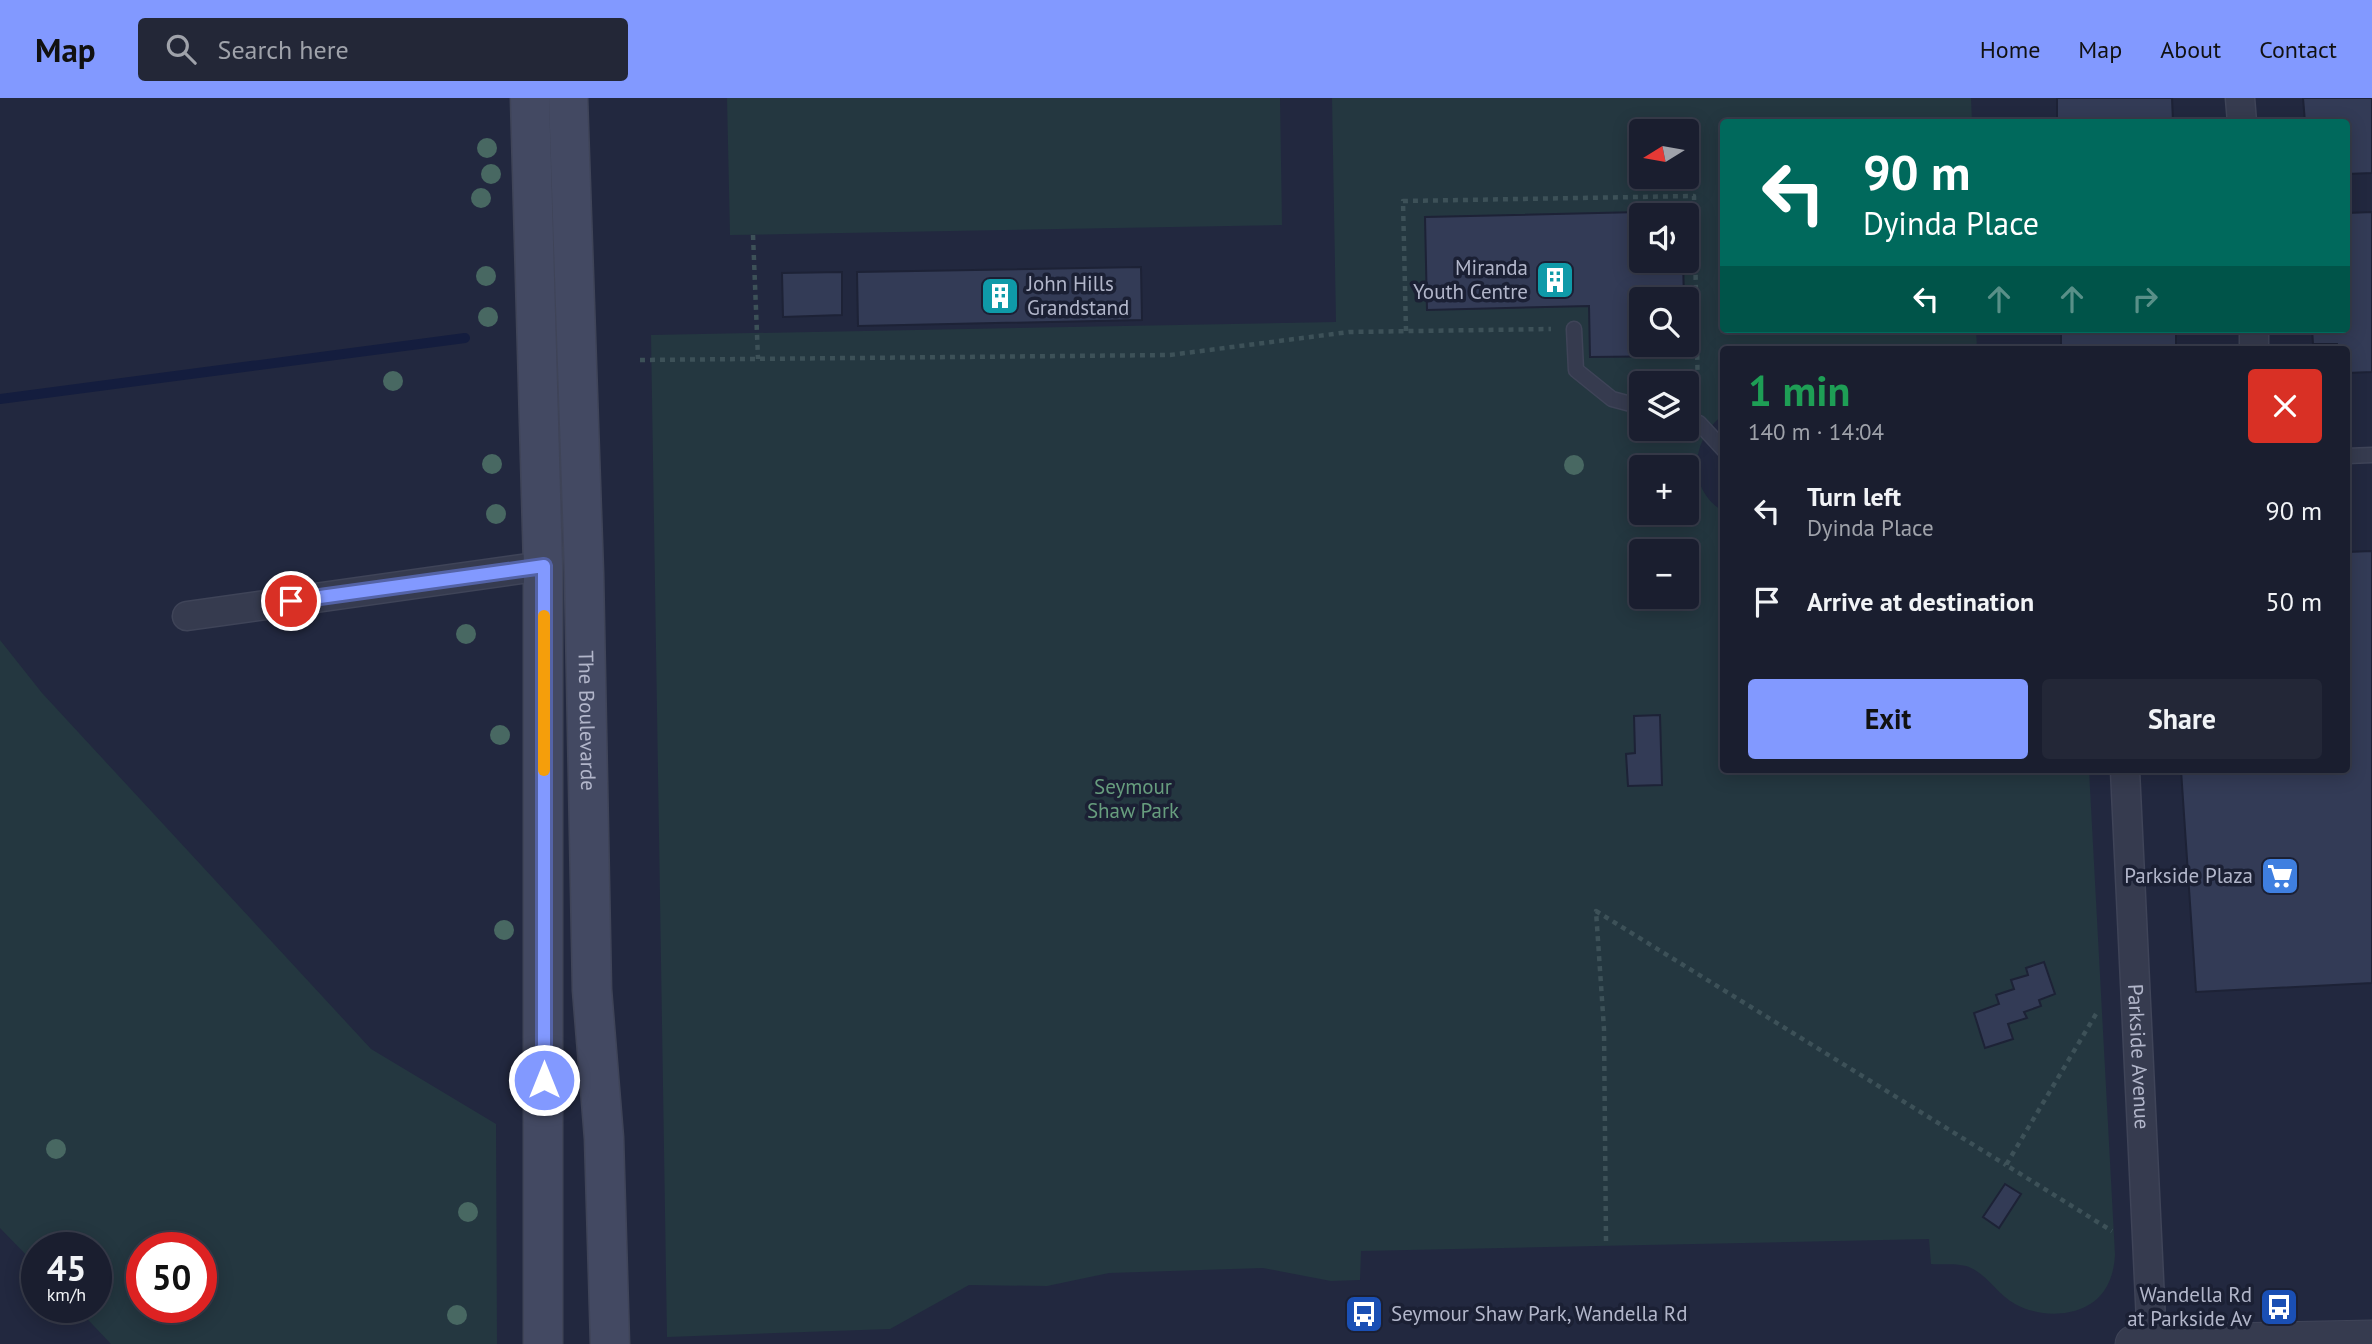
<!DOCTYPE html>
<meta charset="utf-8">
<style>
body{margin:0;font-family:"PT Sans",sans-serif;background:#232737;color:#f1f3f6;height:100vh;display:flex;flex-direction:column;font-size:26px;white-space:nowrap}
*{box-sizing:border-box;margin:0}
p{font-size:23px;color:#9fa2aa}
.icon{flex:none;width:38px;height:38px;fill:none;stroke:currentColor;stroke-width:2;stroke-linecap:round;stroke-linejoin:round}
.map{position:relative;flex:1;overflow:hidden}
.side{position:absolute;left:1720px;top:248px;width:630px;height:427px;display:flex;flex-direction:column;background:#1a1e2f;border-radius:7px;box-shadow:0 4px 18px #0003,0 0 0 2px #383c4b}
.side>*{flex:none}
.top-card{position:absolute;left:1720px;top:21px;width:630px;height:214px;border-radius:7px;box-shadow:0 4px 18px #0003,0 0 0 2px #383c4b;background:#00695c;color:#fff;overflow:hidden}
.needle{width:46px;rotate:259deg}
.controls{position:absolute;left:1629px;top:21px;display:grid;gap:14px}
.controls a{display:grid;place-items:center;width:70px;height:70px;border-radius:7px;background:#1a1e2f;box-shadow:0 4px 18px #0003,0 0 0 2px #383c4b;font-size:35px}
.speed{position:absolute;left:21px;top:1134px;display:flex;gap:14px;font-size:35px;font-weight:700;text-align:center}
.speed>*{display:grid;place-content:center;width:91px;height:91px;border-radius:50%;background:#1a1e2f;box-shadow:0 4px 18px #0003,0 0 0 2px #383c4b;line-height:1}
.speed small{font-size:18px;font-weight:400}
.speed .limit{border:10px solid #d22;background:#fff;color:#111}
.pin{position:absolute;display:grid;place-items:center;width:60px;height:60px;color:#fff;margin:-30px;border:4px solid #fff;border-radius:50%;box-shadow:0 2px 7px #0007}
.me{position:absolute;width:77px;margin:-38px;rotate:0deg;stroke-linejoin:round;filter:drop-shadow(0 0 5px #0008)}
.turn{display:flex;align-items:center;gap:24px;height:147px;padding:0 28px;font-size:32px}
.turn .icon{width:91px;height:91px;stroke-width:2.5}
.turn b{display:block;font-size:49px;line-height:60px}
.lanes{display:flex;align-items:center;height:66px;padding:0 28px;background:#0003;justify-content:center;gap:35px;direction:ltr}
.lanes .off{opacity:.35}
.round{display:grid;place-items:center;flex:none;width:74px;height:74px;border-radius:7px;background:#232737}
.headline{display:flex;align-items:center;justify-content:space-between;height:119px;padding:0 28px}
h1{font-size:42px;font-weight:700;line-height:52px;color:#1e9e55}
.cta{display:flex;gap:14px;margin-top:auto;padding:14px 28px}
.cta a{flex:1;height:80px;border-radius:7px;background:#8299ff;color:#111;font-size:28px;font-weight:700;line-height:80px;text-align:center}
.cta a+a{background:#232737;color:#f1f3f6}
ul{padding:0;list-style:none}
li{display:flex;align-items:center;gap:21px;height:91px;padding:0 28px}
li div{flex:1}
li b{display:block;font-size:26px}
li em{font-style:normal}
header{display:flex;align-items:center;gap:42px;box-sizing:border-box;height:98px;padding:0 35px;background:#8299ff;color:#111}
header strong{font-size:33px}
nav{display:flex;gap:38px;margin-inline-start:auto;font-size:24px}
.search{width:490px;height:63px;background:#232737;display:flex;align-items:center;gap:18px;box-sizing:border-box;padding:0 24px;border-radius:7px;color:#9fa2aa;font-size:26px}
.map>svg:first-child{display:block}
.green{fill:#243740;fill-rule:evenodd}
.lines{fill:none;stroke-linecap:round;stroke-linejoin:round}
.stream{stroke:#141d3e;stroke-width:10}
.building{fill:#333b56;stroke:#1d2236;stroke-width:2}
.service-casing{stroke:#3f4458;stroke-width:17}
.minor-casing{stroke:#3f4458;stroke-width:31}
.tertiary-casing{stroke:#3f4458;stroke-width:39}
.secondary-casing{stroke:#3f4458;stroke-width:41}
.path{stroke:#3d5158;stroke-width:4.5;stroke-dasharray:5 5;stroke-linecap:butt}
.service{stroke:#363b4f;stroke-width:14}
.minor{stroke:#363b4f;stroke-width:28}
.tertiary{stroke:#363b4f;stroke-width:37}
.secondary{stroke:#434962;stroke-width:38}
.tree{fill:#486862}
.route-casing{stroke:#5463a6;stroke-width:18}
.route{stroke:#8299ff;stroke-width:12}
.slow{stroke:#f59e0b;stroke-width:12}
.labels{text-anchor:middle;stroke-width:7;stroke-linejoin:round;paint-order:stroke}
.poi-label{font-size:21px;fill:#b2b6ca;stroke:#1b2034;text-anchor:end}
.street-label{font-size:21px;fill:#b2b6ca;stroke:#1b2034}
.park-label{font-size:21px;fill:#679d7e;stroke:#1b2034}
</style>
<header>
<strong>Map</strong>
<div class="search"><svg class="icon" aria-label="search" viewBox="0 0 24 24"><circle cx="10" cy="10" r="6"/><path d="M15 15l6 6"/></svg>Search here</div>
<nav><a>Home</a><a>Map</a><a>About</a><a>Contact</a></nav>
</header>
<div class="map">
<svg width="2372" height="1246" viewBox="0 0 2372 1246">
<rect width="100%" height="100%" fill="#22283f"/>
<!-- green -->
<path class="green" d="M727 0H1280L1282 127 730 137Z
M1332 0H1971L1972 24H1724V231H1976L1977 252H1724V316C1691 341 1685 391 1724 414V672H2089L2115 1157C2114 1170 2112 1181 2104 1193 2085 1220 2042 1221 2015 1206 1998 1197 1988 1177 1969 1169 1958 1165 1942 1167 1931 1166L1929 1141 1361 1153 1360 1182 1331 1183 1263 1170 1109 1175 1047 1188 969 1187 890 1231 667 1239 651 237 1336 224ZM1642 33H1687V79H1642ZM1642 117H1687V163H1642ZM1642 201H1687V247H1642ZM1642 285H1687V331H1642ZM1642 369H1687V415H1642ZM1642 453H1687V499H1642Z
M0 542 42 595 371 951 496 1026 497 1246H111L76 1209H96V1150H37V1168L0 1130ZM142 1150H201V1209H142Z"/>
<g class="lines">
<!-- stream -->
<path class="stream" d="M0 301 465 240"/>
</g>
<!-- building -->
<path class="building" d="M2057 0H2172L2173 24H2057Z
M2303 0H2372V75L2347 76V24H2305Z
M1682 113V117H1642V163H1683L1684 201H1642V247H1684L1685 258 1590 259 1589 208 1427 212 1425 119Z
M2372 114V274L2347 275V252H2338L2337 246H2313L2312 231H2347V115Z
M1141 169 1142 222 858 228 857 174Z
M842 174V217L783 219 782 175Z
M2061 231H2176V252H2029L2028 250 2061 249Z
M2372 453V885L2196 894 2181 672H2347V454Z
M1660 617 1662 687 1628 688 1626 656 1635 655 1634 618Z
M2044 864 2055 896 2039 902 2041 908 2024 914 2027 920 2008 926 2013 941 1985 950 1974 915 1999 906 1996 897 2014 891 2011 882 2028 877 2026 870Z
M2005 1086 2021 1096 1999 1130 1983 1119Z"/>
<g class="lines">
<defs>
<path id="service" d="M1574 231 1576 272 1612 301 1642 309
M1687 322 1699 325 1724 352
M2347 358 2372 357"/>
<g id="minor">
<path d="M2240 0 2242 24"/>
<path d="M2254 252V231"/>
<path d="M187 518 543 468"/>
<path id="s1" d="M2125 672 2152 1245"/>
</g>
<path id="tertiary" d="M2134 1246 2372 1241"/>
<g id="secondary">
<path d="M530 0 543 468V1246"/>
<path id="s2" d="M568 0 584 475 592 892 604 1040 610 1246"/>
</g>
</defs>
<!-- service casing -->
<use href="#service" class="service-casing"/>
<!-- minor casing -->
<use href="#minor" class="minor-casing"/>
<!-- tertiary casing -->
<use href="#tertiary" class="tertiary-casing"/>
<!-- secondary casing -->
<use href="#secondary" class="secondary-casing"/>
<!-- path -->
<path class="path" d="M753 137 758 261
M1406 233 1403 103 1694 98 1698 298
M640 262 1170 257 1349 234 1551 231
M2096 916 2006 1067 2112 1133
M1606 1143 1604 931 1596 813 2006 1067"/>
<!-- service -->
<use href="#service" class="service"/>
<!-- minor -->
<use href="#minor" class="minor"/>
<!-- tertiary -->
<use href="#tertiary" class="tertiary"/>
<!-- secondary -->
<use href="#secondary" class="secondary"/>
</g>
<!-- trees -->
<g class="tree">
<circle cx="487" cy="50" r="10"/>
<circle cx="491" cy="76" r="10"/>
<circle cx="481" cy="100" r="10"/>
<circle cx="486" cy="178" r="10"/>
<circle cx="488" cy="219" r="10"/>
<circle cx="393" cy="283" r="10"/>
<circle cx="492" cy="366" r="10"/>
<circle cx="1574" cy="367" r="10"/>
<circle cx="496" cy="416" r="10"/>
<circle cx="466" cy="536" r="10"/>
<circle cx="500" cy="637" r="10"/>
<circle cx="504" cy="832" r="10"/>
<circle cx="56" cy="1051" r="10"/>
<circle cx="468" cy="1114" r="10"/>
<circle cx="457" cy="1217" r="10"/>
</g>
<g class="lines">
<defs>
<path id="route" d="M291 503 544 468V982"/>
</defs>
<!-- route casing -->
<use href="#route" class="route-casing"/>
<!-- route -->
<use href="#route" class="route"/>
<!-- slow -->
<path class="slow" d="M544 518V672"/>
</g>
<!-- icons -->
<defs>
<symbol id="building-square" viewBox="-11 -11 22 22"><rect x="-9" y="-9" width="18" height="18" rx="4" fill="#0f9aa8" stroke="#1b2034"/><path d="M-4-6H4V6H1V3H-1V6H-4ZM-2.5-4.3h1.7v1.8h-1.7ZM.8-4.3h1.7v1.8H.8ZM-2.5-1h1.7V.8h-1.7ZM.8-1h1.7V.8H.8Z" fill="#fff"/></symbol>
<symbol id="supermarket-square" viewBox="-11 -11 22 22"><rect x="-9" y="-9" width="18" height="18" rx="4" fill="#3f7fe0" stroke="#1b2034"/><path d="M-6-5.5h2.5l.6 2H6L4.5 2H-2.5L-4.4-4H-6ZM-1.5 3.2a1.3 1.3 0 1 0 .1 0ZM3 3.2a1.3 1.3 0 1 0 .1 0Z" fill="#fff"/></symbol>
<symbol id="bus-square" viewBox="-11 -11 22 22"><rect x="-9" y="-9" width="18" height="18" rx="4" fill="#1a4fb4" stroke="#1b2034"/><path d="M-5-6H5V4H4V6H2V4H-2V6H-4V4H-5ZM-3.5-4V0h7V-4ZM-3.5 1.2v1.5H-2V1.2ZM2 1.2v1.5H3.5V1.2Z" fill="#fff"/></symbol>
</defs>
<g fill-rule="evenodd">
<use href="#building-square" x="1533" y="160" width="44" height="44"/>
<use href="#building-square" x="978" y="176" width="44" height="44"/>
<use href="#supermarket-square" x="2258" y="756" width="44" height="44"/>
<use href="#bus-square" x="2257" y="1187" width="44" height="44"/>
<use href="#bus-square" x="1342" y="1194" width="44" height="44"/>
</g>
<g class="labels">
<!-- poi labels -->
<g class="poi-label">
<text x="1528" y="177">Miranda<tspan x="1528" dy="24">Youth Centre</tspan></text>
<text x="1027" y="193" text-anchor="start">John Hills<tspan x="1027" dy="24">Grandstand</tspan></text>
<text x="2253" y="785">Parkside Plaza</text>
<text x="2252" y="1204">Wandella Rd<tspan x="2252" dy="24">at Parkside Av</tspan></text>
<text x="1391" y="1223" text-anchor="start">Seymour Shaw Park, Wandella Rd</text>
</g>
<!-- street labels -->
<g class="street-label">
<text dy="7" stroke="none"><textPath href="#s2" startOffset="623">The Boulevarde</textPath></text>
<text dy="7" stroke="none"><textPath href="#s1" startOffset="287">Parkside Avenue</textPath></text>
</g>
<!-- park labels -->
<g class="park-label">
<text x="1133" y="696">Seymour<tspan x="1133" dy="24">Shaw Park</tspan></text>
</g>
</g>
</svg>
<div class="controls">
<a><svg class="needle" viewBox="-14 -14 28 28"><path d="M0-13l5 13h-10z" fill="#e53935"/><path d="M0 13l5-13h-10z" fill="#9fa2aa"/></svg></a>
<a><svg class="icon" aria-label="sound" viewBox="0 0 24 24"><path d="M4 9h4l5-4v14l-5-4H4zM17 9q2 3 0 6"/></svg></a>
<a><svg class="icon" aria-label="search" viewBox="0 0 24 24"><circle cx="10" cy="10" r="6"/><path d="M15 15l6 6"/></svg></a>
<a><svg class="icon" aria-label="layers" viewBox="0 0 24 24"><path d="M12 4l9 5-9 5-9-5zM3 14l9 5 9-5"/></svg></a>
<a>+</a>
<a>−</a>
</div>
<div class="speed"><div>45<small>km/h</small></div><div class="limit">50</div></div>
<div class="pin" style="left:291px;top:503px;background:#d93025"><svg class="icon" aria-label="arrive" viewBox="0 0 24 24"><path d="M6 21V4h12l-3 4 3 4H6"/></svg></div>
<svg class="me" style="left:544px;top:982px" viewBox="-20 -20 40 40"><circle r="17" fill="#8299ff" stroke="#fff" stroke-width="3"/><path d="M0-11L8 9 0 5-8 9z" fill="#fff"/></svg>
<div class="top-card">
<div class="turn"><svg class="icon" aria-label="left" viewBox="0 0 24 24"><path d="M17 20v-9H6M10 6l-5 5 5 5"/></svg><div><b>90 m</b>Dyinda Place</div></div>
<div class="lanes"><svg class="icon" aria-label="left" viewBox="0 0 24 24"><path d="M17 20v-9H6M10 6l-5 5 5 5"/></svg><svg class="icon off" aria-label="ahead" viewBox="0 0 24 24"><path d="M12 20V5M6 11l6-6 6 6"/></svg><svg class="icon off" aria-label="ahead" viewBox="0 0 24 24"><path d="M12 20V5M6 11l6-6 6 6"/></svg><svg class="icon off" aria-label="right" viewBox="0 0 24 24"><path d="M7 20v-9h11M14 6l5 5-5 5"/></svg></div>
</div>
<section class="side">
<div class="headline"><div><h1>1 min</h1><p>140 m · 14:04</p></div><a class="round" style="background:#d93025;color:#fff"><svg class="icon" aria-label="close" viewBox="0 0 24 24"><path d="M6 6l12 12M18 6L6 18"/></svg></a></div>
<ul>
<li><svg class="icon" aria-label="left" viewBox="0 0 24 24"><path d="M17 20v-9H6M10 6l-5 5 5 5"/></svg><div><b>Turn left</b><p>Dyinda Place</p></div><em>90 m</em></li>
<li><svg class="icon" aria-label="arrive" viewBox="0 0 24 24"><path d="M6 21V4h12l-3 4 3 4H6"/></svg><div><b>Arrive at destination</b></div><em>50 m</em></li>
</ul>
<div class="cta"><a>Exit</a><a>Share</a></div>
</section>
</div>
